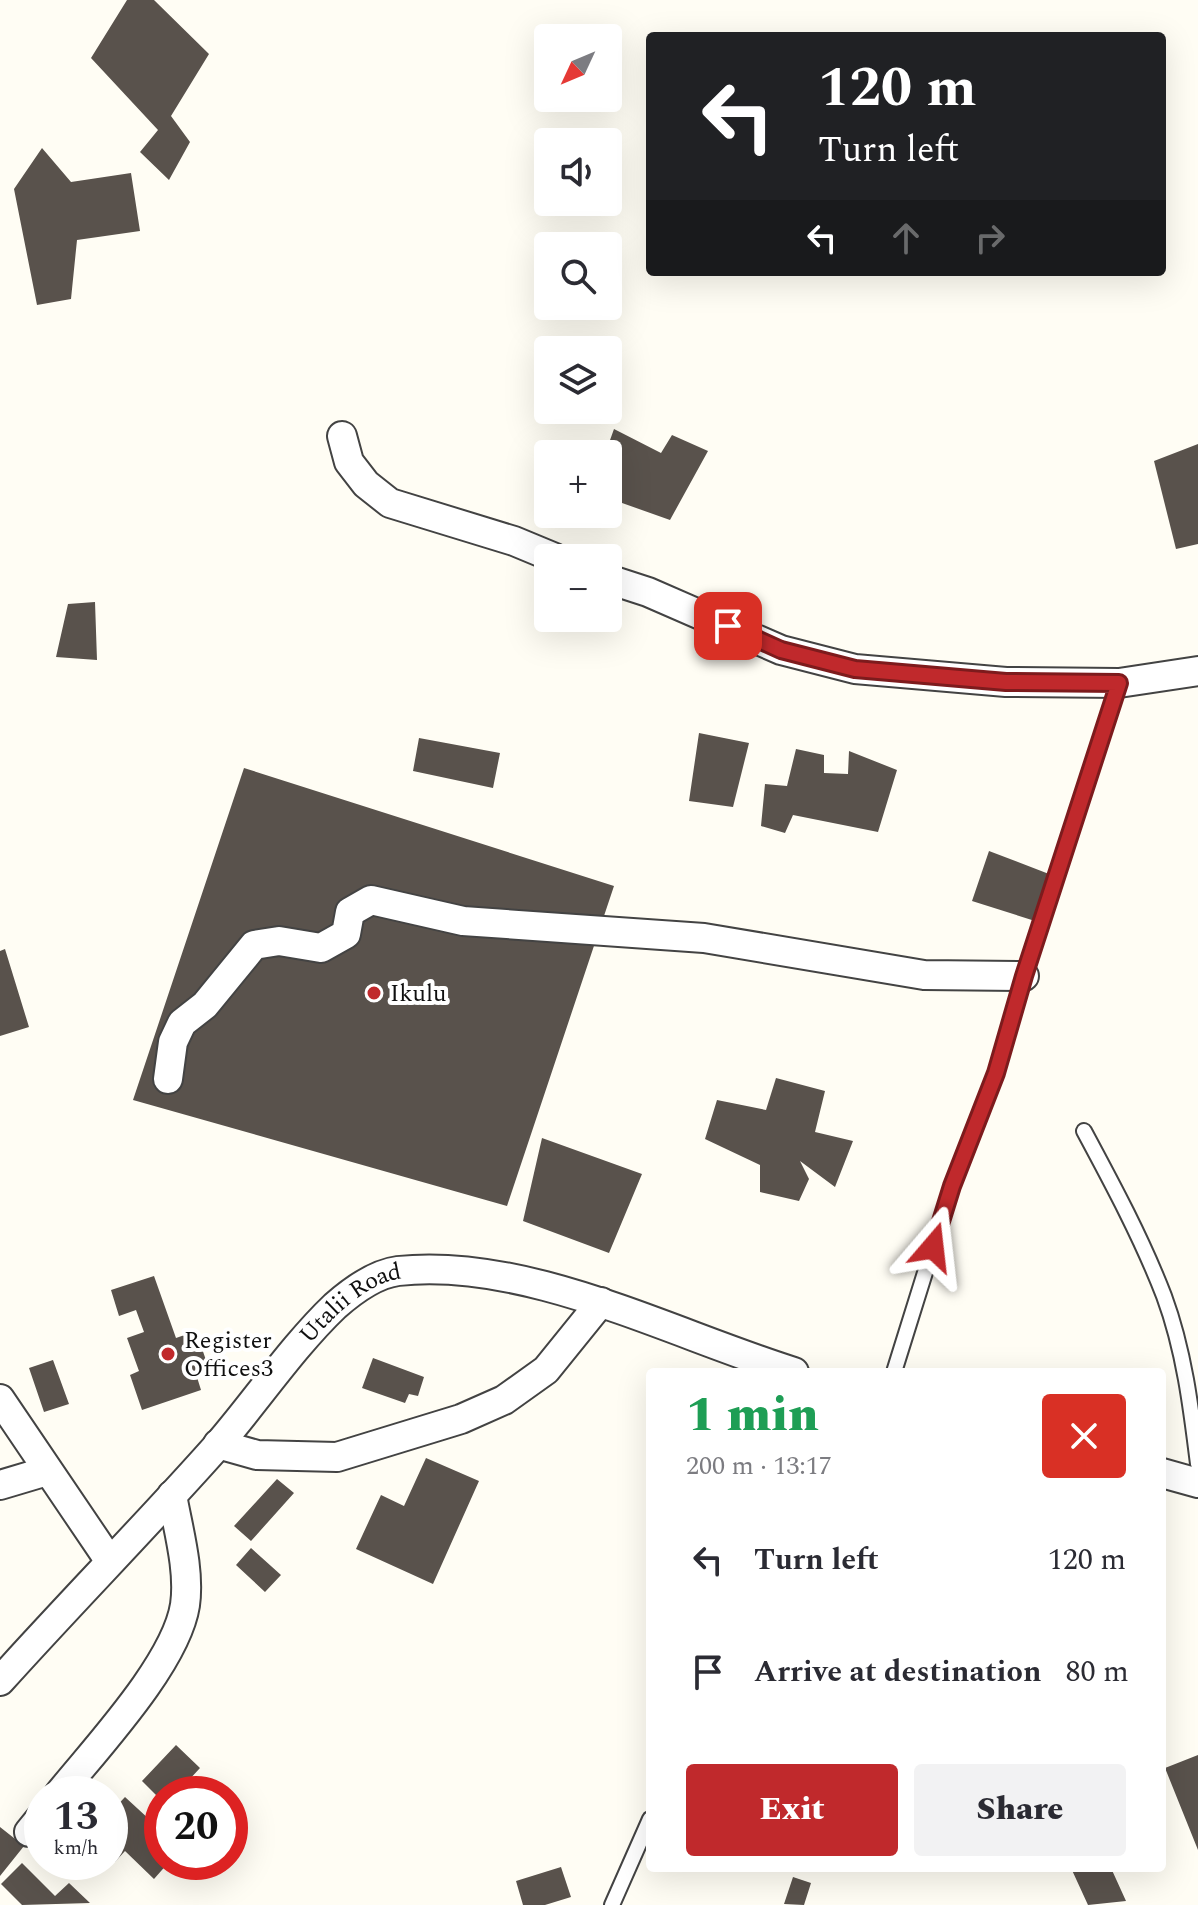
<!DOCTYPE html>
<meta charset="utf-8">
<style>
body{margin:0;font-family:Spectral,serif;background:#f2f2f3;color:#2b2b33;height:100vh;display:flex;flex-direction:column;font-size:30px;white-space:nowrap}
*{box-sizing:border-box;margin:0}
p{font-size:26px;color:#7c7c81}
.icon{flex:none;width:44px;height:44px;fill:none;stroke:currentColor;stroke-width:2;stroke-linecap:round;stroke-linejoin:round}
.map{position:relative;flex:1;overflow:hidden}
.details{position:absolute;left:646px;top:1368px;width:520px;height:504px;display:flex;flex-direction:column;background:#fff;border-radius:8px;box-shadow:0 8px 32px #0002}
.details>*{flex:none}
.top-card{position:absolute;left:646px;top:32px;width:520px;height:244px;border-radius:8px;box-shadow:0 8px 32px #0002;background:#202124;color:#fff;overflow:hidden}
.needle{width:52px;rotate:226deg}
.controls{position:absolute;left:534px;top:24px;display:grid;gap:16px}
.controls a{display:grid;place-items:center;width:88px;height:88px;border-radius:8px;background:#fff;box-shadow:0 8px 32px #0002;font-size:40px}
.speed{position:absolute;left:24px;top:1776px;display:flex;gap:16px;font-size:40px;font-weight:700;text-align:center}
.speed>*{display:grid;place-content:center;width:104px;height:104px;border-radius:50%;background:#fff;box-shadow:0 8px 32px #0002;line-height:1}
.speed small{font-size:20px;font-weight:400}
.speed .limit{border:12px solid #d22;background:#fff;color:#111}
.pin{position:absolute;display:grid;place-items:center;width:68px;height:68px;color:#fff;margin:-34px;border-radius:16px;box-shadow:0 4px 12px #0006}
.me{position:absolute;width:88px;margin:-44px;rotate:17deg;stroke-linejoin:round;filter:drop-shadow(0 0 6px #0008)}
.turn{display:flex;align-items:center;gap:28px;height:168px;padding:0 40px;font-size:36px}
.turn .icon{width:104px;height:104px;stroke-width:2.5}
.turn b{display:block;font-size:56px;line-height:68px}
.lanes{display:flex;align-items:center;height:76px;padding:0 40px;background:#0003;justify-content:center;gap:40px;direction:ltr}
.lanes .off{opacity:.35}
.round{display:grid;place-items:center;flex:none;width:84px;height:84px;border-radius:8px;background:#f2f2f3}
.overview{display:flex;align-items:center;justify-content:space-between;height:136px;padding:0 40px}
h1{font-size:48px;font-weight:800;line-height:60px;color:#1e9e55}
.button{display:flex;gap:16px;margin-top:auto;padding:16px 40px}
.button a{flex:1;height:92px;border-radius:8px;background:#c0292c;color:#fff;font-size:32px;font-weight:800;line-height:92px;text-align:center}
.button a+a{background:#f2f2f3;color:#2b2b33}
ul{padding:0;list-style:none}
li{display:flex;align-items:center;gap:24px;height:112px;padding:0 40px}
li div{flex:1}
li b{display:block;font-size:30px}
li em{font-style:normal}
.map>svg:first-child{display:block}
.building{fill:#59524c}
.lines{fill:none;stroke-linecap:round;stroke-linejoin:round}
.lane-casing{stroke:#434343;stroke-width:18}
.street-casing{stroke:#434343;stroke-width:32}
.lane{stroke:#fff;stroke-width:14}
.street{stroke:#fff;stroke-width:28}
.route-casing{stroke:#7d1b1d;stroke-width:20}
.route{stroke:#c0292c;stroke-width:14}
.poi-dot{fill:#c0292c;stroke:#fff;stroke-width:3}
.labels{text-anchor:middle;stroke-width:8;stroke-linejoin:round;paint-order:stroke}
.poi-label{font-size:24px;fill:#101010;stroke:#fff;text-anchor:start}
.street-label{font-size:24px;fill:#101010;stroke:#fff}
</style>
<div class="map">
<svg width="1198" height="1905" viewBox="0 0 1198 1905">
<rect width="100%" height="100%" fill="#fffdf4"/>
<!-- building -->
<path class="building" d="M127 0H154L209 54 171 116 190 142 169 180 140 152 158 130 91 58Z
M42 148 71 182 131 173 140 231 77 240 71 299 37 305 14 189Z
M614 429 661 453 672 435 708 451 670 520 608 498V454H605Z
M1198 444V544L1176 549 1154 461Z
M95 602 97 660 56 657 68 604Z
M699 733 749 743 733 807 689 801Z
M419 738 500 753 493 788 413 771Z
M796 749 824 755V773L848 774 849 751 897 770 878 832 793 815 785 833 761 826 765 784 787 786Z
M244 768 614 886 507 1206 133 1100Z
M989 851 1049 874 1035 921 972 901Z
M5 949 29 1027 0 1036V951Z
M776 1078 825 1091 815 1132 853 1141 835 1187 800 1161 809 1179 799 1201 760 1192V1165L705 1139 717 1100 766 1110Z
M542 1138 642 1174 609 1253 523 1221Z
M154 1276 176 1338 196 1331 209 1369 196 1374 201 1390 142 1410 130 1375 139 1371 127 1338 144 1332 136 1310 119 1316 111 1290Z
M373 1358 424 1377 418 1396 409 1394 405 1403 362 1388Z
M53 1360 69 1404 44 1412 29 1368Z
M426 1458 479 1481 433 1584 356 1549 381 1495 404 1506Z
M277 1479 294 1493 251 1541 234 1526Z
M251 1548 281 1575 265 1592 236 1565Z
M176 1745 200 1768 188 1781 202 1794H162V1801L142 1781Z
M1198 1755V1850L1165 1768Z
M125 1797 150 1820 162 1807V1862H169L154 1879 125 1851 115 1862 110 1857V1813Z
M0 1827 24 1846 0 1876Z
M22 1863 55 1896 69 1883 90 1903 22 1905 1 1884Z
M561 1867 571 1897 545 1905H523L516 1881Z
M1071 1868H1111L1126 1901 1088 1905Z
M793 1877 811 1883 804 1905 784 1904Z"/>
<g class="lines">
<defs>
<path id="lane" d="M1084 1131C1113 1185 1142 1239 1164 1296 1184 1350 1191 1407 1198 1464
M894 1372 952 1186 996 1073 1024 976 1119 683
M612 1905 650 1819"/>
<g id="street">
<path d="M342 436 349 462 366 484 390 503 514 541 555 558"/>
<path d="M608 579 648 592 781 650 855 669 1006 682 1119 683 1198 671"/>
<path d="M168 1079 173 1042 182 1023 205 1005 254 945 279 941 321 948 346 934 350 912 371 900 463 921 704 938 924 975 1024 976"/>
<path d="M0 1399 109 1560"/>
<path d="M218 1444 257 1455 337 1457 461 1419 504 1400 546 1370 601 1302"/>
<path d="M1162 1473 1198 1483"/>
<path d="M0 1485 47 1471"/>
<path id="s1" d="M0 1681C72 1601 147 1525 218 1445 256 1401 293 1346 335 1306 352 1291 375 1274 398 1271 527 1257 672 1334 794 1372"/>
<path d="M59 1794C97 1747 176 1663 185 1605 190 1570 178 1529 172 1495"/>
<path d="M29 1832 42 1816"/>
</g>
</defs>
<!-- lane casing -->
<use href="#lane" class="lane-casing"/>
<!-- street casing -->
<use href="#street" class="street-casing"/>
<!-- lane -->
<use href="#lane" class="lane"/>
<!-- street -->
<use href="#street" class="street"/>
</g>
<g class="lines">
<defs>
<path id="route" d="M728 626 781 650 855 669 1006 682 1119 683 1024 976 996 1073 952 1186 933 1247"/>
</defs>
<!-- route casing -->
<use href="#route" class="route-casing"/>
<!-- route -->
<use href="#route" class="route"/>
</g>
<!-- markers -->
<g class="poi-dot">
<circle cx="374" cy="993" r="8"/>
<circle cx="168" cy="1354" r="8"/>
</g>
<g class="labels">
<!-- poi labels -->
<g class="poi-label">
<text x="390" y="1001">Ikulu</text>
<text x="184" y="1348">Register<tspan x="184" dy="28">Offices3</tspan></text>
</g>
<!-- street labels -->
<g class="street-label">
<text dy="8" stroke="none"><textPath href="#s1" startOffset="518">Utalii Road</textPath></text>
</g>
</g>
</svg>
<div class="controls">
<a><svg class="needle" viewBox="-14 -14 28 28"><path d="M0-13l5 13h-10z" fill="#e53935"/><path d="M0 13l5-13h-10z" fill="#7c7c81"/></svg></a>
<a><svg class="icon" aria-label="sound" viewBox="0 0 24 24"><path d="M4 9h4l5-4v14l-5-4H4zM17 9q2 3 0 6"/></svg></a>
<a><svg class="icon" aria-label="search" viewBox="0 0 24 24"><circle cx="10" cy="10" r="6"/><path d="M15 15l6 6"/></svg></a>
<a><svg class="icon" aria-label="layers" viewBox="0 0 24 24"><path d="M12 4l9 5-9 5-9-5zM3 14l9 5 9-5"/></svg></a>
<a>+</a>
<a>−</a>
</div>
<div class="speed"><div>13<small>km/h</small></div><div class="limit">20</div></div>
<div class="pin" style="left:728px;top:626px;background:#d93025"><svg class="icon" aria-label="arrive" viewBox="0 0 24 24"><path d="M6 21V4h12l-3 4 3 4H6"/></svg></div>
<svg class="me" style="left:933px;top:1247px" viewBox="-20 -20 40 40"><path d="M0-17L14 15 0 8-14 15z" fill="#c0292c" stroke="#fff" stroke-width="4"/></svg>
<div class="top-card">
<div class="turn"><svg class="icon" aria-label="left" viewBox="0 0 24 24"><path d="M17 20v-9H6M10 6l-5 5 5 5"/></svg><div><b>120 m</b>Turn left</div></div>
<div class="lanes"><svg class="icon" aria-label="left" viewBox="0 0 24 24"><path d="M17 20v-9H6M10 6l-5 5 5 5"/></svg><svg class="icon off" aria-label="ahead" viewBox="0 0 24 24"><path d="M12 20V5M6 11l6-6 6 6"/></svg><svg class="icon off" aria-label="right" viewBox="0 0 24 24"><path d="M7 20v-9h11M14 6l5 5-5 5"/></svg></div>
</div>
<section class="details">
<div class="overview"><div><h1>1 min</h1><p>200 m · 13:17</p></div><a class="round" style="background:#d93025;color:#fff"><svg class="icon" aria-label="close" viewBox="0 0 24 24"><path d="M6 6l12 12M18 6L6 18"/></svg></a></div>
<ul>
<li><svg class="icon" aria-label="left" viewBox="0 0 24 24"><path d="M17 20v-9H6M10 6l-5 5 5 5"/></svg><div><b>Turn left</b></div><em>120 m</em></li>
<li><svg class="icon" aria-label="arrive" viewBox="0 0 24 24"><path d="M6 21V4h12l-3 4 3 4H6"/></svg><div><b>Arrive at destination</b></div><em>80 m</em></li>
</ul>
<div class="button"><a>Exit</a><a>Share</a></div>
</section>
</div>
